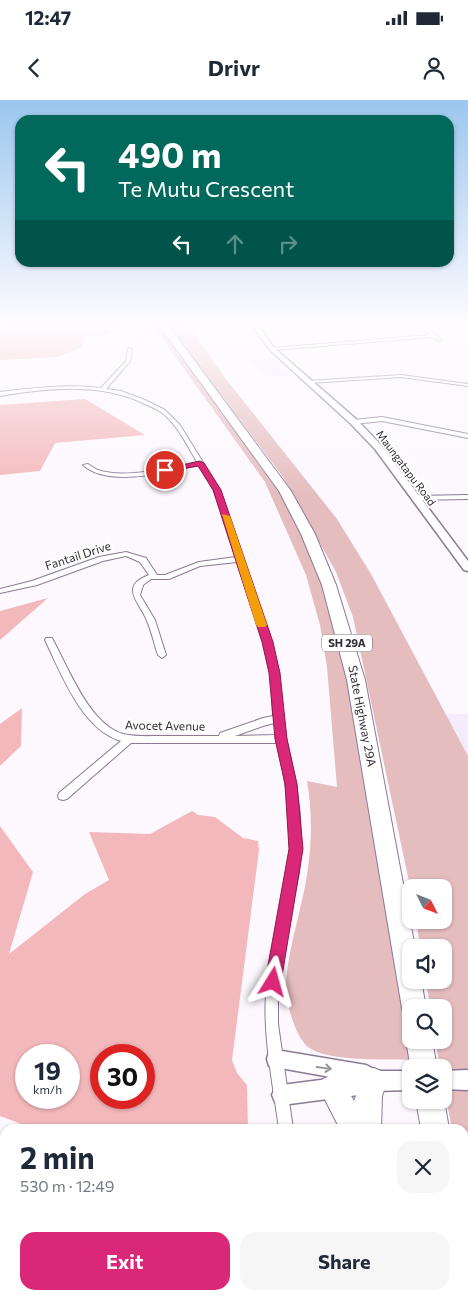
<!DOCTYPE html>
<meta charset="utf-8">
<style>
body{margin:0;font-family:Commissioner,sans-serif;background:#f6f6f7;color:#1f2937;height:100vh;display:flex;flex-direction:column;font-size:19px;white-space:nowrap}
*{box-sizing:border-box;margin:0}
p{font-size:16px;color:#747a83}
.icon{flex:none;width:28px;height:28px;fill:none;stroke:currentColor;stroke-width:2;stroke-linecap:round;stroke-linejoin:round}
.map{position:relative;flex:1;overflow:hidden}
.details{position:absolute;left:0px;top:1024px;width:469px;height:176px;display:flex;flex-direction:column;background:#fff;border-radius:15px 15px 0 0;box-shadow:0 1px 4px #0004}
.details>*{flex:none}
.guide{position:absolute;left:15px;top:15px;width:439px;height:152px;border-radius:15px;box-shadow:0 1px 4px #0004;background:#00695c;color:#fff;overflow:hidden}
.needle{width:32px;rotate:132deg}
.tools{position:absolute;left:402px;top:779px;display:grid;gap:10px}
.tools a{display:grid;place-items:center;width:50px;height:50px;border-radius:10px;background:#fff;box-shadow:0 1px 4px #0004;font-size:25px}
.speed{position:absolute;left:15px;top:944px;display:flex;gap:10px;font-size:25px;font-weight:700;text-align:center}
.speed>*{display:grid;place-content:center;width:65px;height:65px;border-radius:50%;background:#fff;box-shadow:0 1px 4px #0004;line-height:1}
.speed small{font-size:12px;font-weight:400}
.speed .limit{border:8px solid #d22;background:#fff;color:#111}
.pin{position:absolute;display:grid;place-items:center;width:42px;height:42px;color:#fff;margin:-21px;border:2px solid #fff;border-radius:50%;box-shadow:0 1px 5px #0007}
.me{position:absolute;width:55px;margin:-28px;rotate:8deg;stroke-linejoin:round;filter:drop-shadow(0 0 4px #0008)}
.turn{display:flex;align-items:center;gap:18px;height:105px;padding:0 20px;font-size:22px}
.turn .icon{width:65px;height:65px;stroke-width:2.5}
.turn b{display:block;font-size:35px;line-height:42px}
.lanes{display:flex;align-items:center;height:48px;padding:0 20px;background:#0003;justify-content:center;gap:25px;direction:ltr}
.lanes .off{opacity:.35}
.round{display:grid;place-items:center;flex:none;width:52px;height:52px;border-radius:15px;background:#f6f6f7}
.overview{display:flex;align-items:center;justify-content:space-between;height:85px;padding:0 20px}
h1{font-size:30px;font-weight:700;line-height:38px}
.cta{display:flex;gap:10px;margin-top:auto;padding:10px 20px}
.cta a{flex:1;height:58px;border-radius:15px;background:#db2777;color:#fff;font-size:20px;font-weight:700;line-height:58px;text-align:center}
.cta a+a{background:#f6f6f7;color:#1f2937}
.status{display:flex;justify-content:space-between;align-items:center;height:35px;padding:0 25px;background:#fff;direction:ltr}
.status svg{height:14px;fill:currentColor}
header{display:flex;justify-content:space-between;align-items:center;height:65px;padding:0 20px;background:#fff;font-size:22px;font-weight:700}
.map>svg:first-child{display:block}
.built{fill:#f5ecfb}
.green{fill:#e5bdbf}
.forest{fill:#f3b8bb;fill-rule:evenodd}
.lines{fill:none;stroke-linecap:round;stroke-linejoin:round}
.street-casing{stroke:#8b7a95;stroke-width:2}
.secondary-casing{stroke:#8b7a95;stroke-width:3}
.highway-casing{stroke:#8b7a95;stroke-width:2}
.street{fill:#fff;fill-rule:evenodd}
.secondary{fill:#fff;fill-rule:evenodd}
.highway{fill:#fff;fill-rule:evenodd}
.oneway{stroke:#98959a}
.route{fill:#db2777;stroke:#8e194d}
.slow{fill:#f59e0b}
.labels{text-anchor:middle;stroke-width:4;stroke-linejoin:round;paint-order:stroke}
.far-street-label{font-size:11px;fill:#322b36;stroke:#fff}
.shield{fill:#fff;stroke:#706b72;stroke-width:1}
.shield-label{font-size:11px;font-weight:bold;fill:#322b36}
.street-label{font-size:12px;fill:#322b36;stroke:#fff}
</style>
<div class="status"><b>12:47</b><svg viewBox="0 0 49 12"><path d="M0 12V9h3v3zM5 12V6h3v6zM10 12V3h3v9zM15 12V0h3v12zM26 1h20v11H26zM47 4h2v5h-2z"/></svg></div>
<header><svg class="icon" aria-label="back" viewBox="0 0 24 24"><path d="M15 5l-7 7 7 7"/></svg>Drivr<svg class="icon" aria-label="person" viewBox="0 0 24 24"><circle cx="12" cy="8" r="4"/><path d="M4 21q1-7 8-7t8 7"/></svg></header>
<div class="map">
<svg width="468" height="1199" viewBox="0 0 468 1199">
<rect width="100%" height="100%" fill="#fcf8fe"/>
<!-- built -->
<path class="built" d="M260 225H338L265 232Z
M274 258 293 276 267 277 250 260Z
M445 614H468V656L457 635Z"/>
<!-- green -->
<path class="green" d="M152 225H158L284 396 308 445 334 515 355 616 413 960C390 959 326 962 308 947 295 937 285 900 286 884 288 847 303 806 308 768 312 739 312 709 307 681L337 687 327 567 320 525 306 475 265 382 154 227 133 244Z
M168 225H187L226 279 337 419 371 474 468 656V1116L464 1093V1029H452L444 987V968L440 967 435 940H444V908L430 907 426 880H444V848L420 847 416 820H444V788H411V791L353 517 336 472 283 377Z"/>
<!-- forest -->
<path class="forest" d="M12 225H122L108 235 82 237 83 247 58 257 0 260V229Z
M85 299 145 335 55 343 40 371 0 375V305Z
M48 498 0 540V511Z
M22 608 21 646 0 666V624Z
M192 711 198 715 215 717 243 738 258 741 259 750 232 960 237 973 247 985 248 1029H35L0 1016V726L33 772 9 854 85 794 109 780 89 732 150 734ZM26 955H69V998H26ZM101 955H144V998H101Z
M60 1195H247V1199H59Z"/>
<g class="lines">
<defs>
<path id="street" d="M418 225H423L442 240 438 241 433 237 272 250 270 249 272 248 430 235Z
M128 248 132 249 130 261 106 289 121 291 145 300 165 310 180 325 220 390 271 542 279 573 282 619 296 684 300 715 301 749 299 772 280 869 278 895V924L293 1029H279C273 984 263 938 266 893 269 851 283 812 289 770 294 727 286 685 278 643H131L67 699 63 700 59 699 58 696 59 693 121 641C82 630 61 573 45 540L46 538H52C68 567 89 624 123 634 136 637 149 636 161 636 180 636 199 636 219 636L220 633 263 618 273 616 271 573 263 542 237 462 200 466 169 479H151L143 485 140 495 155 520 166 555 162 558 158 555C154 544 152 532 147 521 140 502 118 487 149 475L140 462 126 456 103 461 37 485 0 493V489L32 481 99 457 126 452 146 458 157 475H165L199 462 236 457 214 390 199 365C168 372 108 388 83 365L88 364C91 366 95 369 98 370 123 379 171 368 197 362 187 345 177 324 161 312 157 309 152 307 147 305 101 282 49 288 0 296V292C34 288 67 284 101 288L126 261ZM274 623 277 635 235 636 263 626Z
M401 275 468 284V286L401 277 309 283 307 282 309 281Z
M382 317 468 334V338L382 321 354 324 351 322 354 320Z
M468 395V399L415 400 412 398 415 396Z
M292 1195H308V1199H292Z"/>
<path id="secondary" d="M252 225H258L274 248 357 320 381 345 468 461V471L464 470 375 349 351 324 270 250Z
M276 950 366 965 378 971H411V990L374 991 366 994 282 1005 275 1002 272 995 275 988 282 985 336 978 269 966 267 959 269 952Z
M468 970V990L444 989V971Z"/>
<path id="highway" d="M159 225H168L291 391 315 434 336 485 365 580 415 848H411V880H421L426 908H411V919L405 917 402 908 347 580 322 485 301 434 279 391Z
M411 930V940H432L437 968 411 969 406 940Z
M374 968 383 972 387 981 382 996 381 1029H340L319 988 323 979 332 975 341 979 354 1001 365 972Z
M416 1000H444L449 1029H421Z
M464 1178 468 1180V1199H449L448 1195H464Z
M380 1195H412L413 1199H381Z"/>
</defs>
<!-- street casing -->
<use href="#street" class="street-casing"/>
<!-- secondary casing -->
<use href="#secondary" class="secondary-casing"/>
<!-- highway casing -->
<use href="#highway" class="highway-casing"/>
<!-- street -->
<use href="#street" class="street"/>
<!-- secondary -->
<use href="#secondary" class="secondary"/>
<!-- highway -->
<use href="#highway" class="highway"/>
</g>
<!-- one-way arrows -->
<defs><path id="oneway-shaft" d="M-6 0H5M1.5-3L5.5 0L1.5 3" fill="none" stroke-width="1.6" stroke-linecap="round" stroke-linejoin="round" transform="scale(1.25)"/></defs>
<use class="oneway" href="#oneway-shaft" transform="translate(324 968) rotate(8)"/>
<!-- sky -->
<linearGradient id="sky" x2="0" y2="1"><stop stop-color="#9cc6ef"/><stop offset="0.57" stop-color="#fefcff"/><stop offset="1" stop-color="#fefcff" stop-opacity="0"/></linearGradient>
<rect width="468" height="393" fill="url(#sky)"/>
<!-- route -->
<path class="route" d="M200 361 204 363 221 390 273 542 280 573 287 639 297 684 303 749 281 882 279 888 273 890 267 888 265 882 289 749 285 684 275 639 269 573 262 542 213 390 198 366 165 372 161 370Z"/>
<!-- slow -->
<path class="slow" d="M222 414 230 416 267 525 265 527H258L256 525Z"/>
<g class="labels">
<!-- far-street labels -->
<g class="far-street-label">
<text transform="translate(406 368) rotate(53)" y="4">Maungatapu Road</text>
</g>
<!-- shield labels -->
<rect class="shield" x="322" y="534.5" width="50" height="17" rx="4"/>
<g class="shield-label">
<text x="347" y="547">SH 29A</text>
</g>
<!-- street labels -->
<g class="street-label">
<text transform="translate(78 456) rotate(-18)" y="4">Fantail Drive</text>
<text transform="translate(362 616) rotate(79)" y="4">State Highway 29A</text>
<text transform="translate(165 626) rotate(1)" y="4">Avocet Avenue</text>
</g>
</g>
</svg>
<div class="tools">
<a><svg class="needle" viewBox="-14 -14 28 28"><path d="M0-13l5 13h-10z" fill="#e53935"/><path d="M0 13l5-13h-10z" fill="#747a83"/></svg></a>
<a><svg class="icon" aria-label="sound" viewBox="0 0 24 24"><path d="M4 9h4l5-4v14l-5-4H4zM17 9q2 3 0 6"/></svg></a>
<a><svg class="icon" aria-label="search" viewBox="0 0 24 24"><circle cx="10" cy="10" r="6"/><path d="M15 15l6 6"/></svg></a>
<a><svg class="icon" aria-label="layers" viewBox="0 0 24 24"><path d="M12 4l9 5-9 5-9-5zM3 14l9 5 9-5"/></svg></a>
</div>
<div class="speed"><div>19<small>km/h</small></div><div class="limit">30</div></div>
<div class="pin" style="left:165px;top:370px;background:#d93025"><svg class="icon" aria-label="arrive" viewBox="0 0 24 24"><path d="M6 21V4h12l-3 4 3 4H6"/></svg></div>
<svg class="me" style="left:273px;top:882px" viewBox="-20 -20 40 40"><path d="M0-17L14 15 0 8-14 15z" fill="#db2777" stroke="#fff" stroke-width="4"/></svg>
<div class="guide">
<div class="turn"><svg class="icon" aria-label="left" viewBox="0 0 24 24"><path d="M17 20v-9H6M10 6l-5 5 5 5"/></svg><div><b>490 m</b>Te Mutu Crescent</div></div>
<div class="lanes"><svg class="icon" aria-label="left" viewBox="0 0 24 24"><path d="M17 20v-9H6M10 6l-5 5 5 5"/></svg><svg class="icon off" aria-label="ahead" viewBox="0 0 24 24"><path d="M12 20V5M6 11l6-6 6 6"/></svg><svg class="icon off" aria-label="right" viewBox="0 0 24 24"><path d="M7 20v-9h11M14 6l5 5-5 5"/></svg></div>
</div>
<section class="details">
<div class="overview"><div><h1>2 min</h1><p>530 m · 12:49</p></div><a class="round"><svg class="icon" aria-label="close" viewBox="0 0 24 24"><path d="M6 6l12 12M18 6L6 18"/></svg></a></div>
<div class="cta"><a>Exit</a><a>Share</a></div>
</section>
</div>
